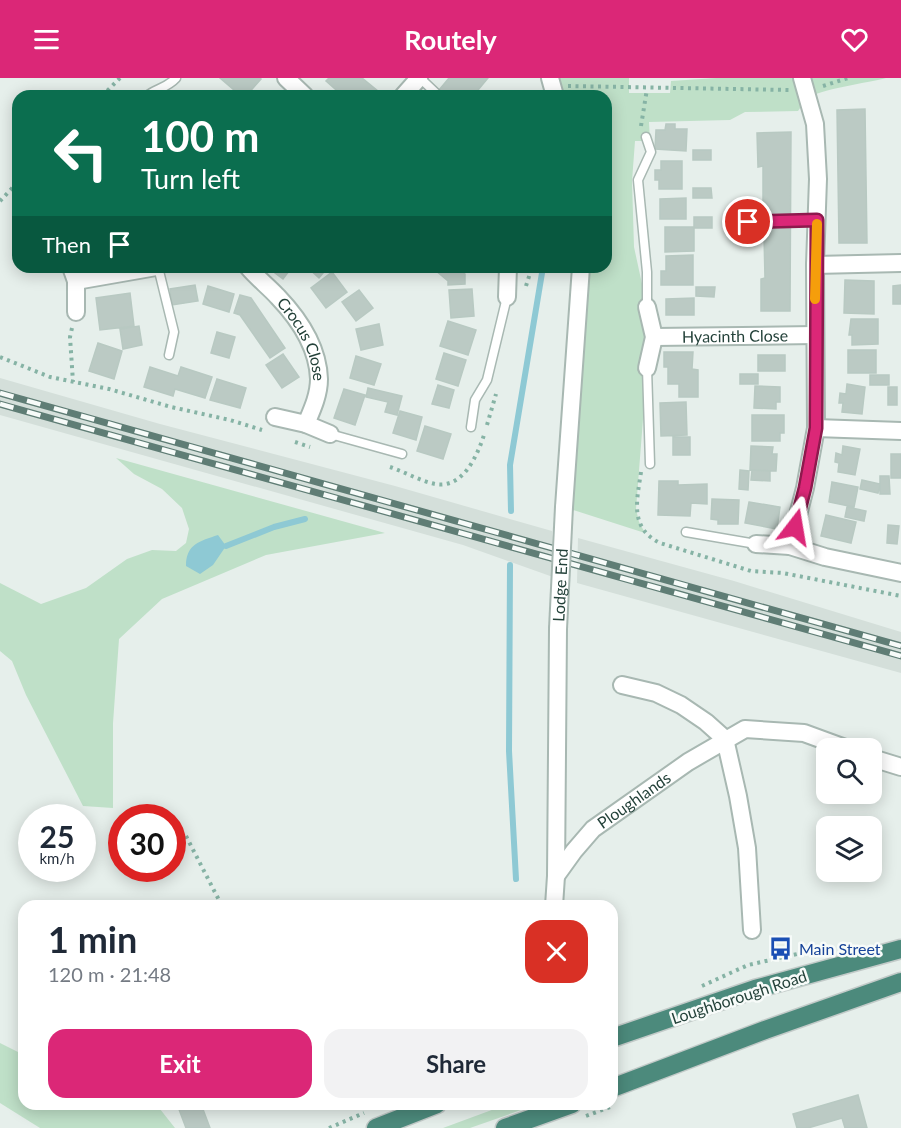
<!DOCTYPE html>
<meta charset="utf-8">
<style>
body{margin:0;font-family:Lato,sans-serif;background:#f2f2f3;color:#1f2937;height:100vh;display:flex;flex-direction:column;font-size:22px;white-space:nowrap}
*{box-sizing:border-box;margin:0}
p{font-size:20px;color:#747a83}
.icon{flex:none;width:33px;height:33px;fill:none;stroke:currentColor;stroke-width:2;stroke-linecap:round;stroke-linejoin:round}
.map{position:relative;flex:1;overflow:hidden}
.side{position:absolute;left:18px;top:822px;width:600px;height:210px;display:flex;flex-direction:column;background:#fff;border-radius:18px;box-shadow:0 3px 15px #0003}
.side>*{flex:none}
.guide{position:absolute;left:12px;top:12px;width:600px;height:183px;border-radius:18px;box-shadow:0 3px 15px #0003;background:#0b6e4f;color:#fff;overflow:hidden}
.tools{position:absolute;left:816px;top:660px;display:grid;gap:12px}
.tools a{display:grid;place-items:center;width:66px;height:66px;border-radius:12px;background:#fff;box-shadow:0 3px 15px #0003;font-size:30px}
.speed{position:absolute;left:18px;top:726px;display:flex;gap:12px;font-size:30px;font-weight:700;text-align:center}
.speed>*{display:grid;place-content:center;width:78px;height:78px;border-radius:50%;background:#fff;box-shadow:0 3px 15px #0003;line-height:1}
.speed small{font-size:15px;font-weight:400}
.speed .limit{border:9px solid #d22;background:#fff;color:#111}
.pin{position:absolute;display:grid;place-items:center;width:51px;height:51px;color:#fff;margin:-26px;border:3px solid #fff;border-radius:50%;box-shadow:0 2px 6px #0007}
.me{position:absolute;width:66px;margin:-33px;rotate:14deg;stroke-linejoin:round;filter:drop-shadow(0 0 4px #0008)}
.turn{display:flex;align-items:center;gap:21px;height:126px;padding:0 30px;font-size:27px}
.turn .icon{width:78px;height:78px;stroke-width:2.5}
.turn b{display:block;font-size:42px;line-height:51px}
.then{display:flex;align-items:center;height:57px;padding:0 30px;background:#0003;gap:12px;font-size:22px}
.round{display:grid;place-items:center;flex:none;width:63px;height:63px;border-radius:18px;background:#f2f2f3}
.head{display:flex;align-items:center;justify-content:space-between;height:102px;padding:0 30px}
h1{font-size:36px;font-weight:700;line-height:45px}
.action{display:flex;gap:12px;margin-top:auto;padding:12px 30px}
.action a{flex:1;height:69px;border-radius:18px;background:#db2777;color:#fff;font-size:24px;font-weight:700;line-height:69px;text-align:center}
.action a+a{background:#f2f2f3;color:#1f2937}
header{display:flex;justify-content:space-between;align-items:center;height:78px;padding:0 30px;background:#db2777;color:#fff;font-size:27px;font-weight:700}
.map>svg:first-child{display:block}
.built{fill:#d4dfda}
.green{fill:#bfe0c8}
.water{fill:#8ec9d4}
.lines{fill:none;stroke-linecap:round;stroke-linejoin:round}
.stream{stroke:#8ec9d4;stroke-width:6}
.building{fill:#bbcac4;stroke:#b8c9c2;stroke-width:1.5}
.service-casing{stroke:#a8b8b2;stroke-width:11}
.minor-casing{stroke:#a8b8b2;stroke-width:20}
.trunk-casing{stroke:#c2cac8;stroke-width:21}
.path{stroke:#86b3a5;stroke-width:4;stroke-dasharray:3 4.5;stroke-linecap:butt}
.service{stroke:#fff;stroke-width:8}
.minor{stroke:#fff;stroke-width:16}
.trunk{stroke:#4c8a7c;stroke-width:18}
.rail-casing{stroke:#5f7d75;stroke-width:7}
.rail{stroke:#f7fbf9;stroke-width:4.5;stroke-dasharray:14;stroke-linecap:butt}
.minor-bridge-casing{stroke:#a8b8b2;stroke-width:20;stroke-linecap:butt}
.minor-bridge{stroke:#fff;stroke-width:16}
.route-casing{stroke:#8e194d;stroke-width:15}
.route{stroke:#db2777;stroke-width:10}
.slow{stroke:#f59e0b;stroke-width:10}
.labels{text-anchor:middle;stroke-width:5;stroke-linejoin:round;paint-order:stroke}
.street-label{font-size:16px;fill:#24423a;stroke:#f7fbf9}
.transit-label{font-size:16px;fill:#164399;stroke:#f7fbf9;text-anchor:start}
</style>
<header><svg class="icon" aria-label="menu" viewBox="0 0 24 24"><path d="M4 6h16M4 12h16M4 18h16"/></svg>Routely<svg class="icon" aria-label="heart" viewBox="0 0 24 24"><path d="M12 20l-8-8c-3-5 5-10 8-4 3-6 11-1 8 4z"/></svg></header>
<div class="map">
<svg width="901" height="1050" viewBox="0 0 901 1050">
<rect width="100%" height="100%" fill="#e6efeb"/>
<!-- built -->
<path class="built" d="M0 300 160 346 395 408 552 453 553 499 463 467 0 337Z
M578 460 734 503 901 554V595L577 505Z"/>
<!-- green -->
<path class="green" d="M552 0H629V15H670L671 3 716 0H792L805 11 804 0H886C868 5 818 11 807 21 804 24 801 29 798 33L745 34 730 42 649 44 650 63H635L632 103 634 169 647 229V290L636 431 639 444 645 455 564 429 581 189H606V18H555Z
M116 380 385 455 266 477 162 521 119 561 113 645V730L83 728 26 617 12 583 0 573V505L41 526 86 510 127 481 152 472 176 473 186 465 189 451 182 430 162 411 134 396Z
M0 965 24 977V1026H156L175 1050H40L0 1025Z
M508 1026H538L470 1050H443Z"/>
<!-- water -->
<path class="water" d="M218 457 226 468 213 487 200 496 186 488C186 466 200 463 218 457Z"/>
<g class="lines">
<!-- stream -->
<path class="stream" d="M511 433 510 387 543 189
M226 468 274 449 305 441
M510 487 509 673 516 801"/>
</g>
<!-- building -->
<path class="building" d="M220 0H260L261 1 246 18H241Z
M329 0H362L378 13 373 18H343L326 3Z
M449 0H488L473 18H434Z
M865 31 867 165H839L837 32Z
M666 46H675V51H687L686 73 655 71 656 52H665Z
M791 54 790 233H761V201L765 200 764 158 768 157 767 132H763V88L758 89 757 55Z
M693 72H711V82H693Z
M661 83H682V111H659V102H655V92H661Z
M693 110H711L712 120H693Z
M686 120V141H660V121Z
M694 139H712V150H694Z
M665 149H694V173L665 174Z
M693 177V207H661V193H666V178Z
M267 189H292L283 201Z
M307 189H328L319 200Z
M438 189H457L465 196V206L448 207V203L435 192Z
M332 194 347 214 326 230 311 210Z
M845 202 874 203V236L844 235Z
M195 207 198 223 172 227 170 211Z
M901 207V226H893V208Z
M208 208 234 216 229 234 203 226Z
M696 209H715L714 219 696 218Z
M472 211 474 238 451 240 449 212Z
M359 212 373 230 356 243 342 224Z
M130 215 134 248 100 252 96 220Z
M240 217 251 220 285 270 270 280 240 237 234 235Z
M694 220V237H666V221Z
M851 241H878V266L852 267V257H849Z
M448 243 476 252 468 277 440 268Z
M379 246 383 267 361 272 356 251Z
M139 248 142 267 123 271 120 251Z
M217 254 235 259 229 280 211 275Z
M98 265 122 273 114 301 89 293Z
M848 272H876V295H848Z
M664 274H693L692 291 698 292V319H679V306H668V289H664Z
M444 275 466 282 458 308 436 301Z
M283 276 299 299 282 310 266 287Z
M758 277H785V293H758Z
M356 278 381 286 374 307 350 300Z
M150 289 178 298 181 289 212 299 205 320 175 311 173 318 144 309Z
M740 296H758V306H740Z
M870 297H889V307H870Z
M217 301 246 310 240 330 210 322Z
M847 306 865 309 862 336 842 334 843 325H839L840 315 846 316Z
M438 307 454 312 449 330 432 326Z
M755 308 780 309V324H776V331L754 330Z
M888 309H897V327H888Z
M368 310 402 318 397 337 385 334 388 324 366 319Z
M344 311 365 317 355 347 334 340Z
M686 324 687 357 661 358 660 325Z
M400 333 422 339 416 362 393 355Z
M752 337H784V355H780V363H752Z
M425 348 451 356 443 381 417 373Z
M673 359H690V377H673Z
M751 368 773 369 772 376H777L776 393 750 392Z
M843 368 860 371 855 397 838 394 839 385 835 384 836 375 842 377Z
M891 376H901V400H891Z
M740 392 749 393 748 412 739 411Z
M752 392 770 393V403L751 402Z
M880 398H889L890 416H880Z
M862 402 880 406 878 415 860 411Z
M659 403H678V407L707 406V426L691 425 690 438 658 437Z
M832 404 858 409 854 429 829 424Z
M712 421 739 422 738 446H718V442L711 441Z
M749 424 780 429 777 451 745 445Z
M847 429 866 433 864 443 845 439Z
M826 437 856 444 851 465 821 458Z
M888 447 899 448 897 466 887 465Z
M858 1017 867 1050H845L842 1040 808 1050H797L793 1036Z
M177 1026H201L210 1050H186Z"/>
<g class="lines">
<defs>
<path id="service" d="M420 0 439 18
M147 18C155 11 167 10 176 0
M646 59 651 74 638 102 647 194V229
M729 144 817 142
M158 189 174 254 169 277
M647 290 650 386
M471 349 475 322 487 302 507 219
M330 356 402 376
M686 454 756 466"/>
<g id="minor">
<path d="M286 0 305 18"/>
<path d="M550 0 555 18"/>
<path d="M403 18 419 0"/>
<path d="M815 187 901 185"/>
<path d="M71 189 76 203V234"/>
<path id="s1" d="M248 189C257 200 268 208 278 219 299 241 318 270 319 301 319 317 312 332 306 346"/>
<path d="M76 203 156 189"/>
<path d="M507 219 508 189"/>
<path d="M647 229 654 259 647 290"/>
<path id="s2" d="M654 259 815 257"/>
<path d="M275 339 306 346 330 356"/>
<path d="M816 350 901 353"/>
<path d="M564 429 581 189"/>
<path d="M756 466 790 468 825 479 901 495"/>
<path d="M790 468 805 410 816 350 815 187 818 101 815 46 802 0"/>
<path d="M622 607 656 615 681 627 706 644 725 661 738 718 747 770 752 852"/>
<path d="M872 680 901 689"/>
<path id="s3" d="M556 798 574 773 593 751 688 684 745 651 804 655 845 670"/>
<path d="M554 828 556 798 558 551"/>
</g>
<path id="trunk" d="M612 960 755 911 901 871
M612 1010 765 952 901 904
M376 1050 437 1026
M505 1050 572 1026"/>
</defs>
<!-- service casing -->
<use href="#service" class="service-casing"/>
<!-- minor casing -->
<use href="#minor" class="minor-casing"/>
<!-- trunk casing -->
<use href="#trunk" class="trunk-casing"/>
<!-- path -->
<path class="path" d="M568 8 789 12
M823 8 848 0
M102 18 120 0
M641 48 647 11
M0 123 18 104
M526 208 532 189
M72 250 70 259 73 304
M0 279 50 299 109 311 171 329 230 342 262 352
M487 347 496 316
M295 364 310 369
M390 389C405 394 420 403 435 406 463 411 477 378 484 357
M641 394C637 422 629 450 660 465L751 493 783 495 901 518
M186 758 222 828
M702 908 748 887 829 869
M586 1038 610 1029
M329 1050 364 1035"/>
<!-- service -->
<use href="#service" class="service"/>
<!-- minor -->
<use href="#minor" class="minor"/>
<!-- trunk -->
<use href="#trunk" class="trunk"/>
<defs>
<path id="rail" d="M0 315 901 568
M0 326 901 578"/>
</defs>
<!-- rail casing -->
<use href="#rail" class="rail-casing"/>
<!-- rail -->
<use href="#rail" class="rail"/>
<defs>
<g id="minor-bridge">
<path id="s4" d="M558 551 564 429"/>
</g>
</defs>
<!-- minor-bridge casing -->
<use href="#minor-bridge" class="minor-bridge-casing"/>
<!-- minor-bridge -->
<use href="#minor-bridge" class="minor-bridge"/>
</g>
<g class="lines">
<defs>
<path id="route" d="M748 144 817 142 816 350 805 410 795 449"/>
</defs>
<!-- route casing -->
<use href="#route" class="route-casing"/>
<!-- route -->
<use href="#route" class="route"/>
<!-- slow -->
<path class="slow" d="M815 221 817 146"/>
</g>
<!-- icons -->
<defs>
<symbol id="bus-bare" viewBox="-9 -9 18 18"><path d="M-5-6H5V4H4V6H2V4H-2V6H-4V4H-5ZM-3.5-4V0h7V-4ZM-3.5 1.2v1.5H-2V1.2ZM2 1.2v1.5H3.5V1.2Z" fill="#1a4fb4" stroke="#f7fbf9" stroke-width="2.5" paint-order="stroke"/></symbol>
</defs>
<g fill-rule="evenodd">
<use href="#bus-bare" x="764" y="854" width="33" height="33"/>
</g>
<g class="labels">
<!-- street labels -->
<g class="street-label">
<text dy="6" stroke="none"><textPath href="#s2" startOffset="81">Hyacinth Close</textPath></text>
<text dy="6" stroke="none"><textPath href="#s1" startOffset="92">Crocus Close</textPath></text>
<text dy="6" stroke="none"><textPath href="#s4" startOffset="44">Lodge End</textPath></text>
<text dy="6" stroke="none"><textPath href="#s3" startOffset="110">Ploughlands</textPath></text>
<text transform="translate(739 919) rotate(-18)" y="6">Loughborough Road</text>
</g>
<!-- transit labels -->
<g class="transit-label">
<text x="799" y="877">Main Street</text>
</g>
</g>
</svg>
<div class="tools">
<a><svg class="icon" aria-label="search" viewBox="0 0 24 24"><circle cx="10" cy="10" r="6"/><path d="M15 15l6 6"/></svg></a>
<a><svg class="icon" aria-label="layers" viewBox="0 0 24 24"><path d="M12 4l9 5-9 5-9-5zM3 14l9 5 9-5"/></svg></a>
</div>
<div class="speed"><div>25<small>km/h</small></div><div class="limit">30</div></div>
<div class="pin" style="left:748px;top:144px;background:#d93025"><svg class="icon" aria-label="arrive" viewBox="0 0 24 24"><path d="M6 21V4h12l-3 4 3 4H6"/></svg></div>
<svg class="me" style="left:795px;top:449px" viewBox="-20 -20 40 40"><path d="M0-17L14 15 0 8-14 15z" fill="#db2777" stroke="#fff" stroke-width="4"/></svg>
<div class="guide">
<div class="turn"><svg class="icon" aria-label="left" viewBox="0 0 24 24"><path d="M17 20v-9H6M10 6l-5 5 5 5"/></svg><div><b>100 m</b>Turn left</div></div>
<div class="then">Then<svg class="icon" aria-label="arrive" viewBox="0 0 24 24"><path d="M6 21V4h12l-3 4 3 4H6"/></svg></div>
</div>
<section class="side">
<div class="head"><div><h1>1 min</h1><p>120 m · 21:48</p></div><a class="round" style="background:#d93025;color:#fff"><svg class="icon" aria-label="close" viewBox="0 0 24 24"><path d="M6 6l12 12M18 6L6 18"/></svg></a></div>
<div class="action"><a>Exit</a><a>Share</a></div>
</section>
</div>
